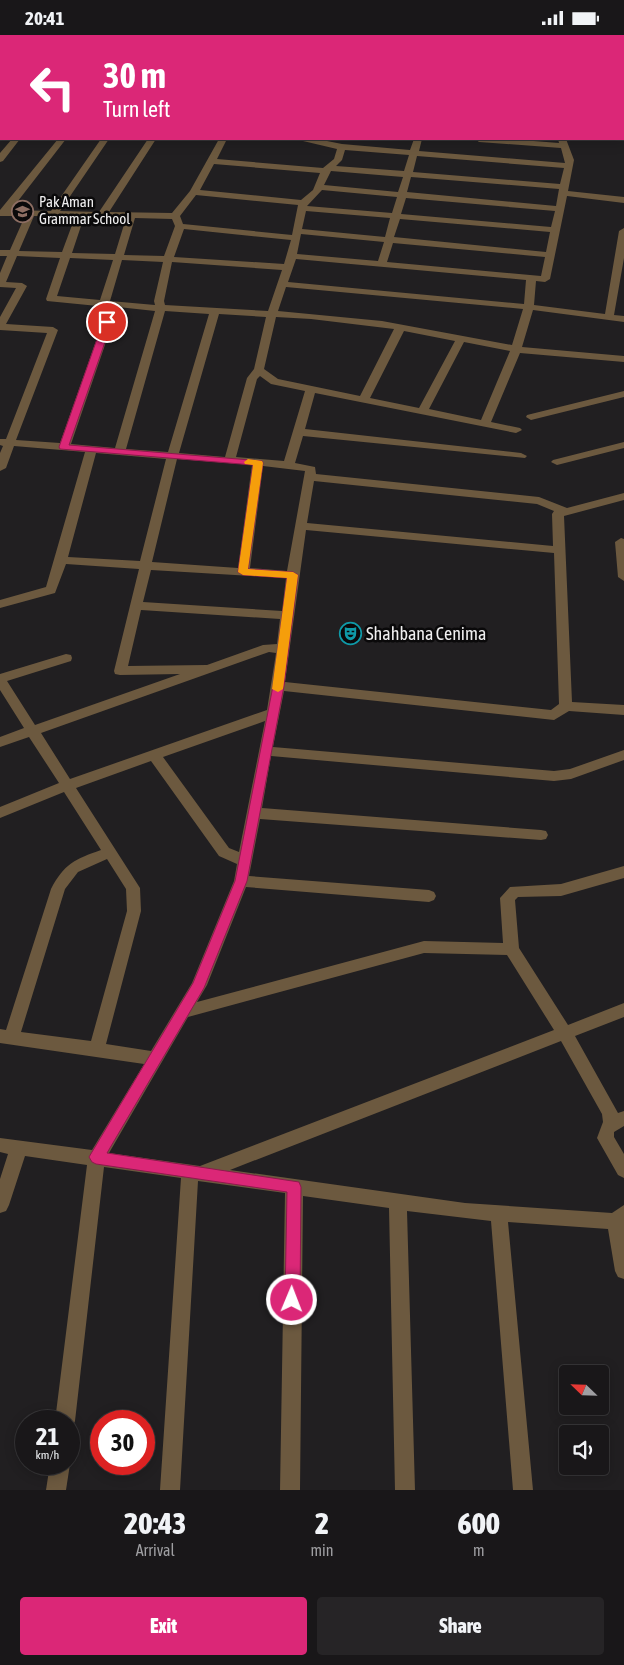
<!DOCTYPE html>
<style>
body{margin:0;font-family:"Asap Condensed",sans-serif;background:#262426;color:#f1f3f6;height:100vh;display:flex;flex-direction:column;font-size:19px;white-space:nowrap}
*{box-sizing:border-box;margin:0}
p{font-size:16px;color:#9f9fa2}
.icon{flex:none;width:28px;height:28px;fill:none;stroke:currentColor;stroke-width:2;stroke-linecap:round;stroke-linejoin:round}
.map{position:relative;height:1455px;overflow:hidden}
.side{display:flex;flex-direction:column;background:#191719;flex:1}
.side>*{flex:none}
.guide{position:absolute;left:0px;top:0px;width:625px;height:105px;box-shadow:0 2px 12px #0003,0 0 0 1px #373638;background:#db2777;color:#fff;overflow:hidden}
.needle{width:32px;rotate:293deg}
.tools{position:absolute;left:559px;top:1330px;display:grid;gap:10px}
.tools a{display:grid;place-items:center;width:50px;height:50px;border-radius:5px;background:#191719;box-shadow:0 2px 12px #0003,0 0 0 1px #373638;font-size:25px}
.speed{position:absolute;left:15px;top:1375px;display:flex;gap:10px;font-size:25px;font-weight:700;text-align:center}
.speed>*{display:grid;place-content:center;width:65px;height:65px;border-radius:50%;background:#191719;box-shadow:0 2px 12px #0003,0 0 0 1px #373638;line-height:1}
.speed small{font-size:12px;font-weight:400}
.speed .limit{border:8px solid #d22;background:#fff;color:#111}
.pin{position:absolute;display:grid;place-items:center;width:42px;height:42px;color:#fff;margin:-21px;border:2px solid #fff;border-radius:50%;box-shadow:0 1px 5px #0007}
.me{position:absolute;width:55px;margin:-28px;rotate:1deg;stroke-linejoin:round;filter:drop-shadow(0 0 4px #0008)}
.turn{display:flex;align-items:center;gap:18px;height:105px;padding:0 20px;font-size:22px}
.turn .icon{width:65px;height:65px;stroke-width:2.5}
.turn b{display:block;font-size:35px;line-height:42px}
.eta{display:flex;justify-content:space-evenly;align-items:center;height:85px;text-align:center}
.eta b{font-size:30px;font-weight:800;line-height:35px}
.cta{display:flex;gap:10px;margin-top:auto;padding:10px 20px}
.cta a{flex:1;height:58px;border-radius:5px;background:#db2777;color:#fff;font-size:20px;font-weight:800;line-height:58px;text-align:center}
.cta a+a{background:#262426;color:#f1f3f6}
.status{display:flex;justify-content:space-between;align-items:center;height:35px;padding:0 25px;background:#191719;direction:ltr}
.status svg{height:14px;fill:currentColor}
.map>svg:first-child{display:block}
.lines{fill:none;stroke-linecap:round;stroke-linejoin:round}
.minor{fill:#6c593f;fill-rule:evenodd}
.route{fill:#db2777;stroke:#8e194d}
.slow{fill:#f59e0b}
.labels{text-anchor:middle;stroke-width:5;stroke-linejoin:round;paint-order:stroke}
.far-poi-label{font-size:15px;fill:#f0eff0;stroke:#0a090a;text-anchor:start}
.poi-label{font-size:18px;fill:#f0eff0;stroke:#0a090a;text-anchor:start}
</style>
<div class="status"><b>20:41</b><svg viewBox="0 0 49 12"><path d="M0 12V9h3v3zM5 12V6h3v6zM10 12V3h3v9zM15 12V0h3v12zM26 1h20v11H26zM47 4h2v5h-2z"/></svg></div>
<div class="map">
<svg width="624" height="1455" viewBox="0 0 624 1455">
<rect width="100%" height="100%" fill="#211f21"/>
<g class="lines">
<!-- minor -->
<path class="minor" d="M399 0H407V1H399Z
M0 31H1V35H0Z
M0 58H1V62H0Z
M0 86 1 87V92H0Z
M12 104H20L3 126 0 127V118Z
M58 104H66L11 175 51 176 101 104H109L60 176 99 177 148 104H156L109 177 172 178 190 156 219 104H227L217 124 323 133 334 124 337 114 303 106 302 104H317L342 109 410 115 414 104H422L419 116 565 128 561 113 479 107 475 104H508L559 108 558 104H566L574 125 568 156 624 162V168L567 161 550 244 545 247 536 246 534 270 605 279 619 196 624 193V223L614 280 624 281V287L533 275 522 312 624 321V327L520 318 491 387 520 393 522 395 516 398 315 358 305 394 521 418 527 421 525 423 303 401 295 428 315 432 316 439 539 462 567 473 624 458V465L564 481 572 667 624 670V680L569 676 554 685 284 656 273 712 554 736 570 734 624 715V725L571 744 554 746 271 721 262 773 541 795 546 796 548 800 546 804 541 805 260 784 249 841 429 855 434 857 436 861 434 865 429 867 246 852 207 950 197 967 424 906 503 908 500 863 510 852 561 849 624 831V843L561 861 518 862 515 865 519 913 568 990 624 968V982L575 1001 618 1078 624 1076V1091L614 1097V1102L624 1119V1143L618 1140 597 1103 603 1087 602 1079 561 1006 230 1135 465 1168 612 1178 624 1170V1244L618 1242 615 1236 608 1194 508 1187 533 1455H513L491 1186 407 1176 415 1455H395L389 1173 303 1161 300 1455H280L285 1158 198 1146 180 1455H160L181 1143 104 1132 75 1386 72 1393 69 1394V1386H55L87 1130 25 1121 9 1170 6 1176 0 1178V1144L8 1119 0 1117V1103L92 1115 144 1029 0 1008V994L6 995 51 854C64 829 75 824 101 815L64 757 0 783V772L59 748 29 702 0 712V702L24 693 0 655V639L66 619 71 620 72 623 71 626 7 646 35 690 180 639 120 640 115 639 114 636 139 534 66 529 55 558 0 573V565L46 552 85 417 14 411 6 433 0 436V418L3 411 0 410V404H6L47 298 0 295V282L16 253 0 252V238L7 221H0V215H10L25 181H0V175ZM345 115 409 120 404 136 336 131 342 125ZM417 121 564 133 560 149 413 137ZM214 129 320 138 313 155 301 165 200 155ZM331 136 403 142 398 157 324 150ZM411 142 559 154 556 171 407 157ZM322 155 397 162 392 178 307 171ZM196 160 298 170 292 200 183 189 180 181ZM406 163 555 176 551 192 401 179ZM306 176 390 183 385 202 302 194ZM34 181 75 182 62 217 19 216ZM84 182 126 183 115 219 72 218ZM135 183 172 184 175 191 164 221 124 220ZM400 184 550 197 546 217 394 202ZM184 194 291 205 284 229 174 222ZM301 199 384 207 378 226 297 219ZM393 208 545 222 541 241 387 227ZM17 221 60 223 46 264 47 266 108 272 60 408 16 405 58 295 53 292 6 289 27 251 22 248 6 247ZM70 223 113 225 100 265 57 261ZM296 224 526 245 524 269 288 247ZM122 225 163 227 154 266 155 270 110 266ZM172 227 282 235 268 276 165 270 164 266ZM286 252 523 274 512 310 382 286 278 276ZM118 272 155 276 115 413 71 409ZM165 276 209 279 168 417 126 414ZM219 279 266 282 254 334 247 343 225 422 179 418ZM276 282 311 284 394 294 360 361 278 344 264 334ZM404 296 455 306 419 373 370 363ZM464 307 510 316 481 385 429 374ZM260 341 271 349 305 356 284 426 236 422 257 344ZM96 418 166 424 140 526 68 522ZM177 424 252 430 238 533 152 527ZM263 431 305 436 287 536 250 533ZM314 446 537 469 554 476 552 479 553 511 307 488ZM306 495 554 518 559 669 551 675 285 647ZM151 535 286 543 282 576 143 567ZM141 575 280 584 277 609 263 610 207 630 128 631ZM269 617 276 618 267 675 70 744 41 698ZM265 686 239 817 229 813 163 722ZM151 726 219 821 237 829 234 846 192 948 151 1016 106 1009 141 876 140 853 76 753ZM107 824 126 854 127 876 91 1006 21 997 65 854 78 837ZM424 918 507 920 554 995 200 1131 109 1118 188 982Z
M624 356V362L531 385 526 382 527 380Z
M624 407V413L557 430 551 427 553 425Z
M621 503 624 504V546L618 542 615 507Z
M69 1427 70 1429 66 1455H46L50 1429H69Z"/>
</g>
<!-- route -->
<path class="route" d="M107 285 112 287 69 410 262 426 263 428 248 534 293 537 298 540 284 651 247 846 204 953 107 1118 299 1147 301 1152 300 1265 298 1270 292 1272 287 1270 285 1265 287 1157 96 1129 92 1127 89 1122 193 948 235 846 273 651 287 543 243 540 238 537 253 430 60 414 59 412 103 287Z"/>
<!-- slow -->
<path class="slow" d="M248 424 262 426 263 428 248 534 293 537 298 540 283 654 278 657 272 654 287 543 243 540 238 537 253 430 245 429 244 427Z"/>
<!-- icons -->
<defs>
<symbol id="school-ring" viewBox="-11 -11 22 22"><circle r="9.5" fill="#0a090a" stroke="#8d6e63" stroke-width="1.5"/><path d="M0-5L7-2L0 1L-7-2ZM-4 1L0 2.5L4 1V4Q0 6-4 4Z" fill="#8d6e63"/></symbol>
<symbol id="theatre-ring" viewBox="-11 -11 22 22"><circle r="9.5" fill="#0a090a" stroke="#0f9aa8" stroke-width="1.5"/><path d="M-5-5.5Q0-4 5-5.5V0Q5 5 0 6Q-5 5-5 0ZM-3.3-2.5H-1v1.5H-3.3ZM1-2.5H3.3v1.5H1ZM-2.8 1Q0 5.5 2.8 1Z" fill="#0f9aa8"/></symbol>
</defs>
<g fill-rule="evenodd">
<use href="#school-ring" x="10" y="164" width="25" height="25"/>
<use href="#theatre-ring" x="338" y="586" width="25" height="25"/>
</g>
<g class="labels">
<!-- far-poi labels -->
<g class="far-poi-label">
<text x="39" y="172">Pak Aman<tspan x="39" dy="17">Grammar School</tspan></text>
</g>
<!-- poi labels -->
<g class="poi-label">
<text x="366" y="605">Shahbana Cenima</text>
</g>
</g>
</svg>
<div class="tools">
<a><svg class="needle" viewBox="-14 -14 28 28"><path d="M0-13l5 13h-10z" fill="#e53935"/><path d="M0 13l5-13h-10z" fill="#9f9fa2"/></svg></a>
<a><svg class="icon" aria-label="sound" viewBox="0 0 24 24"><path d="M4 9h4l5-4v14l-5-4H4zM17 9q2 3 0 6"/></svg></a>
</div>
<div class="speed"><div>21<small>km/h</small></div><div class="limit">30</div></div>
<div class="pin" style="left:107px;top:287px;background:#d93025"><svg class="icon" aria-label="arrive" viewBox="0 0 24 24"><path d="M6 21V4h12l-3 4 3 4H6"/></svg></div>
<svg class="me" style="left:292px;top:1265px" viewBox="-20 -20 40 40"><circle r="17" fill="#db2777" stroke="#fff" stroke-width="3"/><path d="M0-11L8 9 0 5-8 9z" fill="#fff"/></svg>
<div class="guide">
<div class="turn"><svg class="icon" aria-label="left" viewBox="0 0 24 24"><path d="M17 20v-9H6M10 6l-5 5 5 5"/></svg><div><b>30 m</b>Turn left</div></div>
</div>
</div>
<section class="side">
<div class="eta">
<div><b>20:43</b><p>Arrival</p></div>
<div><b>2</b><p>min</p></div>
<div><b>600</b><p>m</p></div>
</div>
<div class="cta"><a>Exit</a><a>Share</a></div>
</section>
